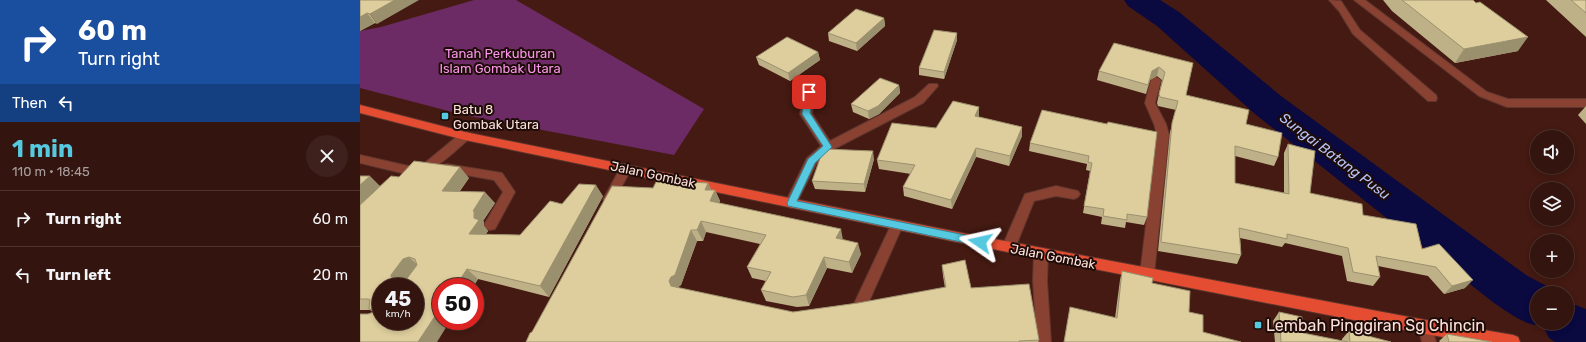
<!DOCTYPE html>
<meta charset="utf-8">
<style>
body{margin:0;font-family:Rubik,sans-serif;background:#3e211c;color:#f1f3f6;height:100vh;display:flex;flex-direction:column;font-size:15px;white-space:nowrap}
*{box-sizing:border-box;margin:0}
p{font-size:13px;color:#a99e9e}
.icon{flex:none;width:22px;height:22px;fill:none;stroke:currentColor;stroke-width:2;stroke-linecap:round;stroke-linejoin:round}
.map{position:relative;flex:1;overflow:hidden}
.drawer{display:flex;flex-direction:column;background:#33140e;width:360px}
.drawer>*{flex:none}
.guide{background:#1a4fa0;color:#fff;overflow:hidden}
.controls{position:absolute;left:1170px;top:130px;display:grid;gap:8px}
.controls a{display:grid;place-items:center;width:44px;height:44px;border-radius:50%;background:#33140e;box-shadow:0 2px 6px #0003,0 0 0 1px #4e332e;font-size:20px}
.speed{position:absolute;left:12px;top:278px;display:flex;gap:8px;font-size:20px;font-weight:700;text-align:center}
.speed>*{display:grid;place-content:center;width:52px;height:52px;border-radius:50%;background:#33140e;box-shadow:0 2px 6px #0003,0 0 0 1px #4e332e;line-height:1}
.speed small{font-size:10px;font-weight:400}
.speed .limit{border:6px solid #d22;background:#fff;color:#111}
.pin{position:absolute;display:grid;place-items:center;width:34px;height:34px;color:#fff;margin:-17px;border-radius:8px;box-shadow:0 2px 6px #0006}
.me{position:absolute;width:44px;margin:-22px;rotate:281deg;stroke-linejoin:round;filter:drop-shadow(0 0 3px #0008)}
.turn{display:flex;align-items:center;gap:14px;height:84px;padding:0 12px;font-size:18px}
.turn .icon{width:52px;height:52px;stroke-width:2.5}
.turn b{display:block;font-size:28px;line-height:34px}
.then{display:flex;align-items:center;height:38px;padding:0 12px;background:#0003;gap:8px;font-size:15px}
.round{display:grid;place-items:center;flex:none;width:42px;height:42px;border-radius:21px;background:#3e211c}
.headline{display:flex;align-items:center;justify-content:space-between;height:68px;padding:0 12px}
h1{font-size:24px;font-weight:700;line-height:30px;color:#56c9e0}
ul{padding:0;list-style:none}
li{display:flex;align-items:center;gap:12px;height:56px;padding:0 12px;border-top:1px solid #4e332e}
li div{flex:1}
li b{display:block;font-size:15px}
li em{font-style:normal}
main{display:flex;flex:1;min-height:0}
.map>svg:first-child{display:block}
.green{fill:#6c2b64}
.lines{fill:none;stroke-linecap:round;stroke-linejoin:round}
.river{fill:#0a0940;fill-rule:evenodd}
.minor-casing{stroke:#5e362e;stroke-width:2}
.major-casing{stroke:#5e362e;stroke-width:2}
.minor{fill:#894132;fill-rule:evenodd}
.major{fill:#e44d31;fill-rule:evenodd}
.wall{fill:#bfb187}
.shaded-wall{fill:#9b906e}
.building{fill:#dece9d;stroke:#9b906e;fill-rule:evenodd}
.route{fill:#56c9e0;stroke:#388392}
.poi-dot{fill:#56c9e0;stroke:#1e0c08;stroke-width:1.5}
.labels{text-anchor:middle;stroke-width:4;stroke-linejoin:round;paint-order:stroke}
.park-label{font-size:13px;fill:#f996ea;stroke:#1e0c08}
.poi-label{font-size:13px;fill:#fde0da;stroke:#1e0c08;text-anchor:start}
.street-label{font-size:13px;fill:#fde0da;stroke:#1e0c08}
.water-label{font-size:14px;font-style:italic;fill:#b5c4fb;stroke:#1e0c08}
.near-poi-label{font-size:16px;fill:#fde0da;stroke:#1e0c08;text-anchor:start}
</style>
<main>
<section class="drawer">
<div class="guide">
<div class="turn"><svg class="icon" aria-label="right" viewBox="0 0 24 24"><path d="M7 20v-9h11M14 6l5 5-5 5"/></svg><div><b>60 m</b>Turn right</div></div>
<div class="then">Then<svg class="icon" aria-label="left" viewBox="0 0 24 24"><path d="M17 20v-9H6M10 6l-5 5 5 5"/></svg></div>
</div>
<div class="headline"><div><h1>1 min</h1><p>110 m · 18:45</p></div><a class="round"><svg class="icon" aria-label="close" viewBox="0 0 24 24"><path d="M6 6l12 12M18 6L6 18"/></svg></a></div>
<ul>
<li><svg class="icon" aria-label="right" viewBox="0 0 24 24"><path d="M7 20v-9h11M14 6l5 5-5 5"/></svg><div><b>Turn right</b></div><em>60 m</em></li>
<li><svg class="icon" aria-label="left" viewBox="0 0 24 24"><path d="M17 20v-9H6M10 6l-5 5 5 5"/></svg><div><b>Turn left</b></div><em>20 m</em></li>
</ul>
</section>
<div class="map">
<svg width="1226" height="342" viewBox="0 0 1226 342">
<rect width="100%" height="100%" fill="#441a12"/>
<!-- green -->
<path class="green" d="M114 0H156L344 109 314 155 104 115 0 88V31L21 27Z"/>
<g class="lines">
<!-- river -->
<path class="river" d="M764 0H800L819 12 921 96 1166 275 1194 290 1195 293H1177V323H1207V302L1226 309V342H1195L1189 338 1182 324C1169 329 1145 310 1134 303L895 114 797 26 768 6Z"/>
<defs>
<path id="minor" d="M969 0 981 1 1000 30 1076 95 1077 98 1076 101H1068L993 34 979 11Z
M994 0H1005L1127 92 1148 99H1226V107H1147L1119 96Z
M451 77 456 80 452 114 470 141 555 97 569 84H577L578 86 563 103 472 150 456 164 435 206 431 208 427 206 425 203 447 158 461 146 440 114 446 80Z
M796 77 801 80 795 103 806 124 809 135 794 274 792 278 787 280 782 278 780 274 797 135 794 124 785 103 791 80Z
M105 132 109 133 111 136 109 139C97 149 71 176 55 173L50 175 0 163V155L53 167 66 162 101 133Z
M87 164 142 173 155 192 135 229 130 230 125 229 124 225 143 192 134 180 83 171 81 168 83 165Z
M266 164 270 165 272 168 253 202 249 204 245 202 243 199 245 196 262 165Z
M696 186 718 191 720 194 718 197 714 199 696 196 674 201 654 251 649 252 644 251 642 247 665 194Z
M537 220 542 221 543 225 507 306 505 310 500 312 495 310 493 306 531 225 532 221Z
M681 249 686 250 688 254 687 281 691 342H677L673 281 674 254 676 250Z
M1065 320 1070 322 1076 342H1062L1058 327 1060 322Z"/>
<path id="major" d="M0 105 105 132 592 231 1065 320 1153 335 1158 337 1160 342H1114L1065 334 592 241 105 140 0 113Z"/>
</defs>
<!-- minor casing -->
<use href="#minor" class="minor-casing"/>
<!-- major casing -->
<use href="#major" class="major-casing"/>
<!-- minor -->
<use href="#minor" class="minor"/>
<!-- major -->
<use href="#major" class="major"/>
</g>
<!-- wall -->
<path class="wall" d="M0 0 17 24 15 23 0 31Z
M1023 0H1113L1158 51 1095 63 1032 11Z
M1186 0H1226V37Z
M524 18 525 26 497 51 469 41 468 33Z
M597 33V40L584 79 559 75V68Z
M458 52 460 60 430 81 399 65 396 57Z
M833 63 826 95 886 124 918 157 914 166 875 156V183L924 193V153L928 144 950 193 1003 215 1062 249 1105 288 1084 294 1068 276 1018 266 1020 277 1013 286 987 281 982 256 925 243 922 247 880 238 881 255 877 264 798 251 810 132 816 110 798 106 797 103 802 80 797 76 790 80 786 94 737 80 739 71Z
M539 85 540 93 519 114 509 119 493 112 491 104Z
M1226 106V124L1218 115Z
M619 117 662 127V136L649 166 616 157 592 209 544 196 543 187 551 174 519 169 517 160 576 128Z
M747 124 787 217 784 225 766 222 765 228 741 224 742 217 723 213 730 171 726 170 727 164 669 151 670 143Z
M514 159 505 192 455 189 452 181Z
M0 176 20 186 109 178 100 191 135 203 123 221 124 222V226L128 231 126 234 160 235 202 204 243 196 189 297 118 279 113 287H81L77 342 8 314 13 312 10 310H0Z
M348 183 351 190H355L360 201 359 203 483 240 501 254 492 273 467 268 449 306 437 307 406 301 401 290 406 281 392 278 387 267 400 244 346 232 343 241H337L321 285 317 288 433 312 498 303 585 288 583 276 582 265 679 340 678 342H166L172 332 293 188Z
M762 271 792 283 829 312 843 332 850 335 755 318 760 280Z
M919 312 943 333 982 341V339L989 331 1031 342H915L913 321Z
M1087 334 1132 342H1080L1079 341Z"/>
<!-- shaded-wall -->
<path class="shaded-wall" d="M35 0H59L17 24 10 14Z
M7 13 15 23 0 31V17Z
M524 18 525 26 497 51 496 43Z
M597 33V40L584 79V72Z
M1168 37 1158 51 1095 63 1104 49Z
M458 52 460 60 430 81 428 73Z
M799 67 797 76 790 80 786 94 792 71Z
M539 85 540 93 519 114 509 119 508 111Z
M619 107V117L615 116Z
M662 127V136L649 166 650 156Z
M616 148V157L592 209 591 200Z
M513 151 514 159 505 192 504 184Z
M100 167 109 178 91 202 82 191Z
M10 176 21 187 0 206V185Z
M348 183 353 194 355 190 360 201 355 212 345 190Z
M236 185 243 196 189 297 180 286Z
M125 192 135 203 123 221 124 222V226L128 231 119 245 109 234 114 218 113 211Z
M341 221 346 232 343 241 337 230Z
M481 229 483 240 476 238Z
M331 230 337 241 321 285 318 287 316 291 311 286 309 281Z
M498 243 501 254 492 273 489 262Z
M49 257 61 268 45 283 31 277V275L43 259Z
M464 257 467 268 449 306 446 295Z
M107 269 118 279 113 287H95Z
M1113 280 1105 288 1084 294 1092 286Z
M81 307V321H90L77 342H58Z"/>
<!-- building -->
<path class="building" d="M0 0H35L10 14 7 13 0 17Z
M1042 0H1113L1116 3 1120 2 1168 37 1104 49Z
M1211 0H1226V13Z
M496 9 524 18 496 43 468 33Z
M574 30 597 33 584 72 559 68Z
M427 37 458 52 428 73 396 57Z
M754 43 833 63 826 95 889 110 886 124 922 133 918 157 875 146V183L929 194 928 144 955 151 950 193 1002 204 1003 215 1056 224 1062 249 1079 244 1113 280 1092 286 1076 267 1016 256 1020 277 993 272 988 248 927 234V239L879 228 881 255 801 242 812 123 818 101 800 97 799 94 805 72 799 67 792 71 788 85 739 71Z
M520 78 539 85 518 106 508 111 491 104Z
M593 101 619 107 615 116 662 127 650 156 616 148 591 200 543 187 555 165 517 160 532 123 576 128Z
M682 110 747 124 748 122 797 132 787 217 767 214V220L743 216 744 209 724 206 732 163 728 162 729 156 670 143Z
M465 149 513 151 504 184 452 181 463 150Z
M54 161 100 167 82 191 125 192 113 211H114V218L119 220 109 234 160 235 190 201 202 204 219 184 236 185 180 286 107 269 95 287H81V307L58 342H0V314H8L14 312 13 310 9 309 10 300 8 299H0V205L31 176 39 177ZM49 257 55 259 57 265 45 281 43 282 42 278 31 277V275L43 259ZM21 287H55V321H21Z
M0 176H10L0 185Z
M297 180 348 183 345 190H355L350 201 481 229 476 238 498 243 489 262 464 257 446 295 433 297 401 290 411 272 387 267 406 235 341 221 337 230H331L315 275 311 277 309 281 311 286 433 312 498 303 586 287 582 265 605 260 611 288 669 284 679 340 659 341V342H166L170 333 172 332 252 186 293 188Z
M762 271 793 278 792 283 830 291 829 312 843 315V332L881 342H704L710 307 757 318Z
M919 312 942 317 943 333 988 342H921Z
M989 331 1031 342H990Z
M1087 334 1132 342H1089Z"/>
<!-- route -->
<path class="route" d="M449 89 453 92 450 113 472 147 455 163 437 201 620 238 624 239 625 242 624 245 620 246 428 206 427 203 448 159 463 146 442 114 445 92Z"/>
<!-- markers -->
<g class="poi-dot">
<rect x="81" y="112" width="8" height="8" rx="2"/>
<rect x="894" y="321" width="8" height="8" rx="2"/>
</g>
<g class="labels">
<!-- park labels -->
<g class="park-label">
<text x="140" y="58">Tanah Perkuburan<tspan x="140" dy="15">Islam Gombak Utara</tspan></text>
</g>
<!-- poi labels -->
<g class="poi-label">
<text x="93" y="114">Batu 8<tspan x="93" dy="15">Gombak Utara</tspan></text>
</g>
<!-- street labels -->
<g class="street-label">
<text transform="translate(293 174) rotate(12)" y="5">Jalan Gombak</text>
<text transform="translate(693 256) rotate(11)" y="5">Jalan Gombak</text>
</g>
<!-- water labels -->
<g class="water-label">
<text transform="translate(975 156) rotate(37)" y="5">Sungai Batang Pusu</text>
</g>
<!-- near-poi labels -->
<g class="near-poi-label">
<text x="906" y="331">Lembah Pinggiran Sg Chincin</text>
</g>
</g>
</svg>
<div class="controls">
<a><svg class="icon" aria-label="sound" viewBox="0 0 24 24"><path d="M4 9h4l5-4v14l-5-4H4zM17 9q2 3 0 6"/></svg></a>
<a><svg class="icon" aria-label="layers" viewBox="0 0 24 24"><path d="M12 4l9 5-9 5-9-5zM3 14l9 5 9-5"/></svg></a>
<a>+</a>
<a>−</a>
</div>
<div class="speed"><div>45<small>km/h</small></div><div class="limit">50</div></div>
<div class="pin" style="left:449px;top:92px;background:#d93025"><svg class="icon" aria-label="arrive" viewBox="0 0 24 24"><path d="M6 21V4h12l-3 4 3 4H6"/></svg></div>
<svg class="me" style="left:620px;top:242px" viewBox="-20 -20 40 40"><path d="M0-17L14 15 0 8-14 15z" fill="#56c9e0" stroke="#fff" stroke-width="4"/></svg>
</div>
</main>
